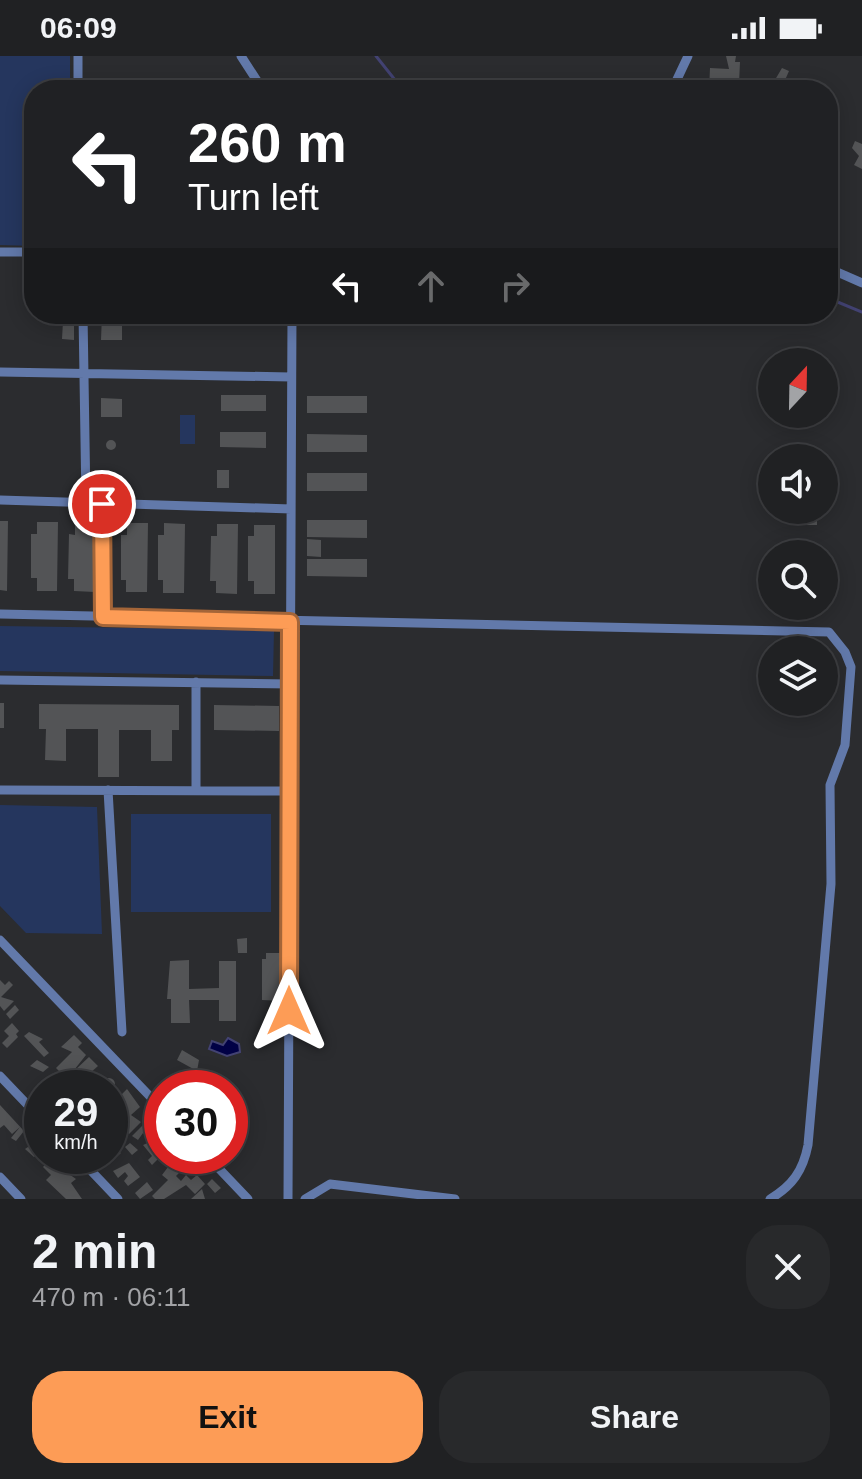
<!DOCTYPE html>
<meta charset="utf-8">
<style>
body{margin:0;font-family:Helvetica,sans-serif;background:#28292b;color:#f1f3f6;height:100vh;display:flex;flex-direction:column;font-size:30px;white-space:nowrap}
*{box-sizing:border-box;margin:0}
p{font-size:26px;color:#a2a3a6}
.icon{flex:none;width:44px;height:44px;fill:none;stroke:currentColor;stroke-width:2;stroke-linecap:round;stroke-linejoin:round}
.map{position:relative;height:1143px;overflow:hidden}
.side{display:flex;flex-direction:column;background:#202123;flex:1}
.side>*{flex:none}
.top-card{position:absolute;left:24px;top:24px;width:814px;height:244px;border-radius:32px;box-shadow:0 4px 20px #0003,0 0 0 2px #3d3e41;background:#202124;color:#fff;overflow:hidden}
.needle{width:52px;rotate:22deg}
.tools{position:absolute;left:758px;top:292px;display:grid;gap:16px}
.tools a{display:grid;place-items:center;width:80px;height:80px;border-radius:50%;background:#202123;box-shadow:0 4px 20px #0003,0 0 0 2px #3d3e41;font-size:40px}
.speed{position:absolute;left:24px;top:1014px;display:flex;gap:16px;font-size:40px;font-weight:700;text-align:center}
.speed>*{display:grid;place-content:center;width:104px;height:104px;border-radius:50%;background:#202123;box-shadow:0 4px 20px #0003,0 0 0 2px #3d3e41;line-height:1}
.speed small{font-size:20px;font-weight:400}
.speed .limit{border:12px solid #d22;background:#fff;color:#111}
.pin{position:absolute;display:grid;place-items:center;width:68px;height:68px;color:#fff;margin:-34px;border:4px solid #fff;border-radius:50%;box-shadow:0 2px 8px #0007}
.me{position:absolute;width:88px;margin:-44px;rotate:0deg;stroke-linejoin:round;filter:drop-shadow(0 0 6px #0008)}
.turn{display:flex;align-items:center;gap:28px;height:168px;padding:0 32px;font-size:36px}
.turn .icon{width:104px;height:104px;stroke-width:2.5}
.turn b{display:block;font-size:56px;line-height:68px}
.lanes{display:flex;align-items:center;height:76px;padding:0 32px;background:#0003;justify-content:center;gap:40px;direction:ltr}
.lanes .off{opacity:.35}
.round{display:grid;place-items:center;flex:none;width:84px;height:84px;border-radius:32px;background:#28292b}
.headline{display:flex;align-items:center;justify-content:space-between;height:136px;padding:0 32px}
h1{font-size:48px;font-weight:700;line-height:60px}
.cta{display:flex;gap:16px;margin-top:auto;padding:16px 32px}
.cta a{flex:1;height:92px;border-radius:32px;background:#fd9c56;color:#111;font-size:32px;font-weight:700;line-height:92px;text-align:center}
.cta a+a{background:#28292b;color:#f1f3f6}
.status{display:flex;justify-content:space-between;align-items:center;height:56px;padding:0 40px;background:#202123;direction:ltr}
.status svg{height:22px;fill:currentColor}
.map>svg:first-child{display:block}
.green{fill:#25365e}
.water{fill:#010145;stroke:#424272;stroke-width:2}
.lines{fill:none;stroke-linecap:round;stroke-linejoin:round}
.stream{stroke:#424272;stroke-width:3}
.building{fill:#535456}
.minor{stroke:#6279aa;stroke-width:9}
.route-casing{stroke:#a46538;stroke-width:20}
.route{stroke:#fd9c56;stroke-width:14}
</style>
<div class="status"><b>06:09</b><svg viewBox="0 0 49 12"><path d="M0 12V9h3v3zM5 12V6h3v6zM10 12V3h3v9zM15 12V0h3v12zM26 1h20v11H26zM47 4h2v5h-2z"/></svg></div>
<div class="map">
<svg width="862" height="1143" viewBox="0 0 862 1143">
<rect width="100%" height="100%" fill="#2b2c2f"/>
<!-- green -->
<path class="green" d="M0 0H70V34H34V190L0 189Z
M180 359H195V388H180Z
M0 570 274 574 273 620 0 615Z
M0 749 97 751 102 878 26 877 0 850Z
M131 758H271V856H131Z"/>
<!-- water -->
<path class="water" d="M228 982 239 988 240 996 227 1000 209 993 212 985 223 989Z"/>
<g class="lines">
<!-- stream -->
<path class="stream" d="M376 0 403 34
M828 242 862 256"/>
</g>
<!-- building -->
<path class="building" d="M726 0H736L735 6H740L739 28 718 27V34H709L710 12 729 13Z
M782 12 789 15 782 31 788 34H769Z
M855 85 862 88V113L854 109 859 100 852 92Z
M102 258H122V284H101Z
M251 258H272V265L251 264Z
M63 265H74V284L62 283Z
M221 339H266V355H221Z
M307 340H367V357H307Z
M101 342 122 343V361H101Z
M220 376H266V392L220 391Z
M307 378 367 379V396H307Z
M106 389a5 5 0 1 1 10 0a5 5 0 1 1-10 0Z
M217 414H229V432H217Z
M307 417H367V435H307Z
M803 460H817V469H803Z
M307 464H367V482L307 481Z
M0 465H8L7 535 0 534Z
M37 466H58L57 535H37V522H31V478H37Z
M75 466H95V536L74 535V523H68L69 478 75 479Z
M127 467H148L147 536H126V524H121V479H127Z
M164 467 185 468 184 537H163V524H158V479H164Z
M217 468H238L237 538 216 537V525H210L211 480H217Z
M254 469H275V538H254V525H248V480H254Z
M307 483 321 484V501L307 500Z
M307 503H367V521L307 520Z
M0 647H4V672H0Z
M39 648 179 649V674H172V705H151V674H119V721H98V673H66V705L45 704 46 673H39Z
M214 649 279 650V675L214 674Z
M247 882V897H238L237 883Z
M266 897H283V945L262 944V903H266Z
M189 904V933L219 932V905H236V965H219V944H189L190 967H171V943H167L170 905Z
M0 924 5 929 9 925 13 929 1 941 14 945 4 955 0 950Z
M15 949 19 954 10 963 6 958Z
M12 967 19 975 16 978 18 981 7 992 2 987 9 980 4 975Z
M29 976 43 983 39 986 49 997 44 1001 24 980Z
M74 979 82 987 78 991 86 999 67 1023 56 1012 72 996 61 991Z
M182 994 199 1004 197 1015 177 1004Z
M89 1001 98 1010 89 1018 100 1024 94 1030 88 1026 81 1032 78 1029 83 1024 74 1015Z
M37 1004 49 1011 43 1016 30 1010Z
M103 1028a6 6 0 1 1 12 0a6 6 0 1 1-12 0Z
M64 1024 73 1029 56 1032Z
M127 1033 140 1051 131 1059 141 1066 129 1078 121 1070 127 1064 118 1052 126 1045 121 1048 117 1043Z
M0 1049 24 1075 16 1085 11 1082 20 1071 12 1078 4 1069 0 1072Z
M148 1064 156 1072 147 1081 143 1077 138 1084 132 1080Z
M157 1083 161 1087 154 1093 162 1090V1100H168L164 1104 160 1101 152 1109 148 1104 152 1100 143 1089Z
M37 1085 42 1090V1100H56L63 1107 59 1111 76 1123 71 1127 82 1143H66L46 1124 51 1119 43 1111 50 1103 45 1106 37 1098 34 1101 25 1093Z
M130 1087 138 1094 132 1099 125 1091Z
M110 1090 121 1097 106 1110 102 1104 110 1100Z
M129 1107 140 1121 128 1130 124 1125 128 1120 125 1116 118 1122 113 1115Z
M171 1107 180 1116 176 1120 181 1125 186 1119 191 1124 197 1119 205 1128 195 1138 186 1129 164 1143H155L152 1140 168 1124 162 1119Z
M212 1123 221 1132 215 1137 207 1128Z
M147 1126 153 1134 140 1143 135 1137Z
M202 1133 205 1143H191Z"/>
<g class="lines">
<!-- minor -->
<path class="minor" d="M78 0V34
M241 0 263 34
M672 34 688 0
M0 196H34
M828 212 862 227
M83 258 86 447
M0 316 291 321
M0 444 291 453
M102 448 103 561
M0 558 829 576 845 596 851 611 845 689 830 729 831 828 808 1089C803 1115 792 1130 770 1143
M0 624 290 628
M196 626V735
M0 734 289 735
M108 734 122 976
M0 884 162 1053
M0 1020 42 1064
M77 1100 118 1143
M207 1100 248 1143
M0 1121 21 1143
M288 1143 292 258
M305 1143 330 1128 455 1143"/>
</g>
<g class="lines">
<defs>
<path id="route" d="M102 448 103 561 290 566 289 955"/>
</defs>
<!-- route casing -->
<use href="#route" class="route-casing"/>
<!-- route -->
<use href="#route" class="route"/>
</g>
</svg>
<div class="tools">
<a><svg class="needle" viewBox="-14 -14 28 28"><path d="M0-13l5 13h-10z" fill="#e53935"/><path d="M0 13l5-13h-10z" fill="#a2a3a6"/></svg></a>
<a><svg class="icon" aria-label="sound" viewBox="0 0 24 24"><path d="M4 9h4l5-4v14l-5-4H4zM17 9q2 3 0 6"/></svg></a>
<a><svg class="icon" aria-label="search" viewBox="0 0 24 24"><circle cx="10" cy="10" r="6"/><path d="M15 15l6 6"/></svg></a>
<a><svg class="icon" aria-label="layers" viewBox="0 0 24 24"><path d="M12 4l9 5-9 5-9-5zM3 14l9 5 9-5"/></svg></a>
</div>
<div class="speed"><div>29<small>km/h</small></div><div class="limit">30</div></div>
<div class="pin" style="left:102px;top:448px;background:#d93025"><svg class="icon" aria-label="arrive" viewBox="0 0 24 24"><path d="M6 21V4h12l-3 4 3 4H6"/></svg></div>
<svg class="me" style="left:289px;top:955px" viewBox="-20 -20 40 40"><path d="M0-17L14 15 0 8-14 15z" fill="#fd9c56" stroke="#fff" stroke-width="4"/></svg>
<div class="top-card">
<div class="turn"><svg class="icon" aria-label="left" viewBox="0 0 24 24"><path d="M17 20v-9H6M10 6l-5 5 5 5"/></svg><div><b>260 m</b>Turn left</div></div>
<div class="lanes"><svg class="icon" aria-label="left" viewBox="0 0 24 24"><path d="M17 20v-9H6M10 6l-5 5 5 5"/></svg><svg class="icon off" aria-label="ahead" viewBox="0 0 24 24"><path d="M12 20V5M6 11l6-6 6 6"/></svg><svg class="icon off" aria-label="right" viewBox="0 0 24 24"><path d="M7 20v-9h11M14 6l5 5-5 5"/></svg></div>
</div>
</div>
<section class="side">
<div class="headline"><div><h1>2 min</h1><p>470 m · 06:11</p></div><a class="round"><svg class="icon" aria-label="close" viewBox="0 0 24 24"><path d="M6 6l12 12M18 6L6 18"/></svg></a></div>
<div class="cta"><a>Exit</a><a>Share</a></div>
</section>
